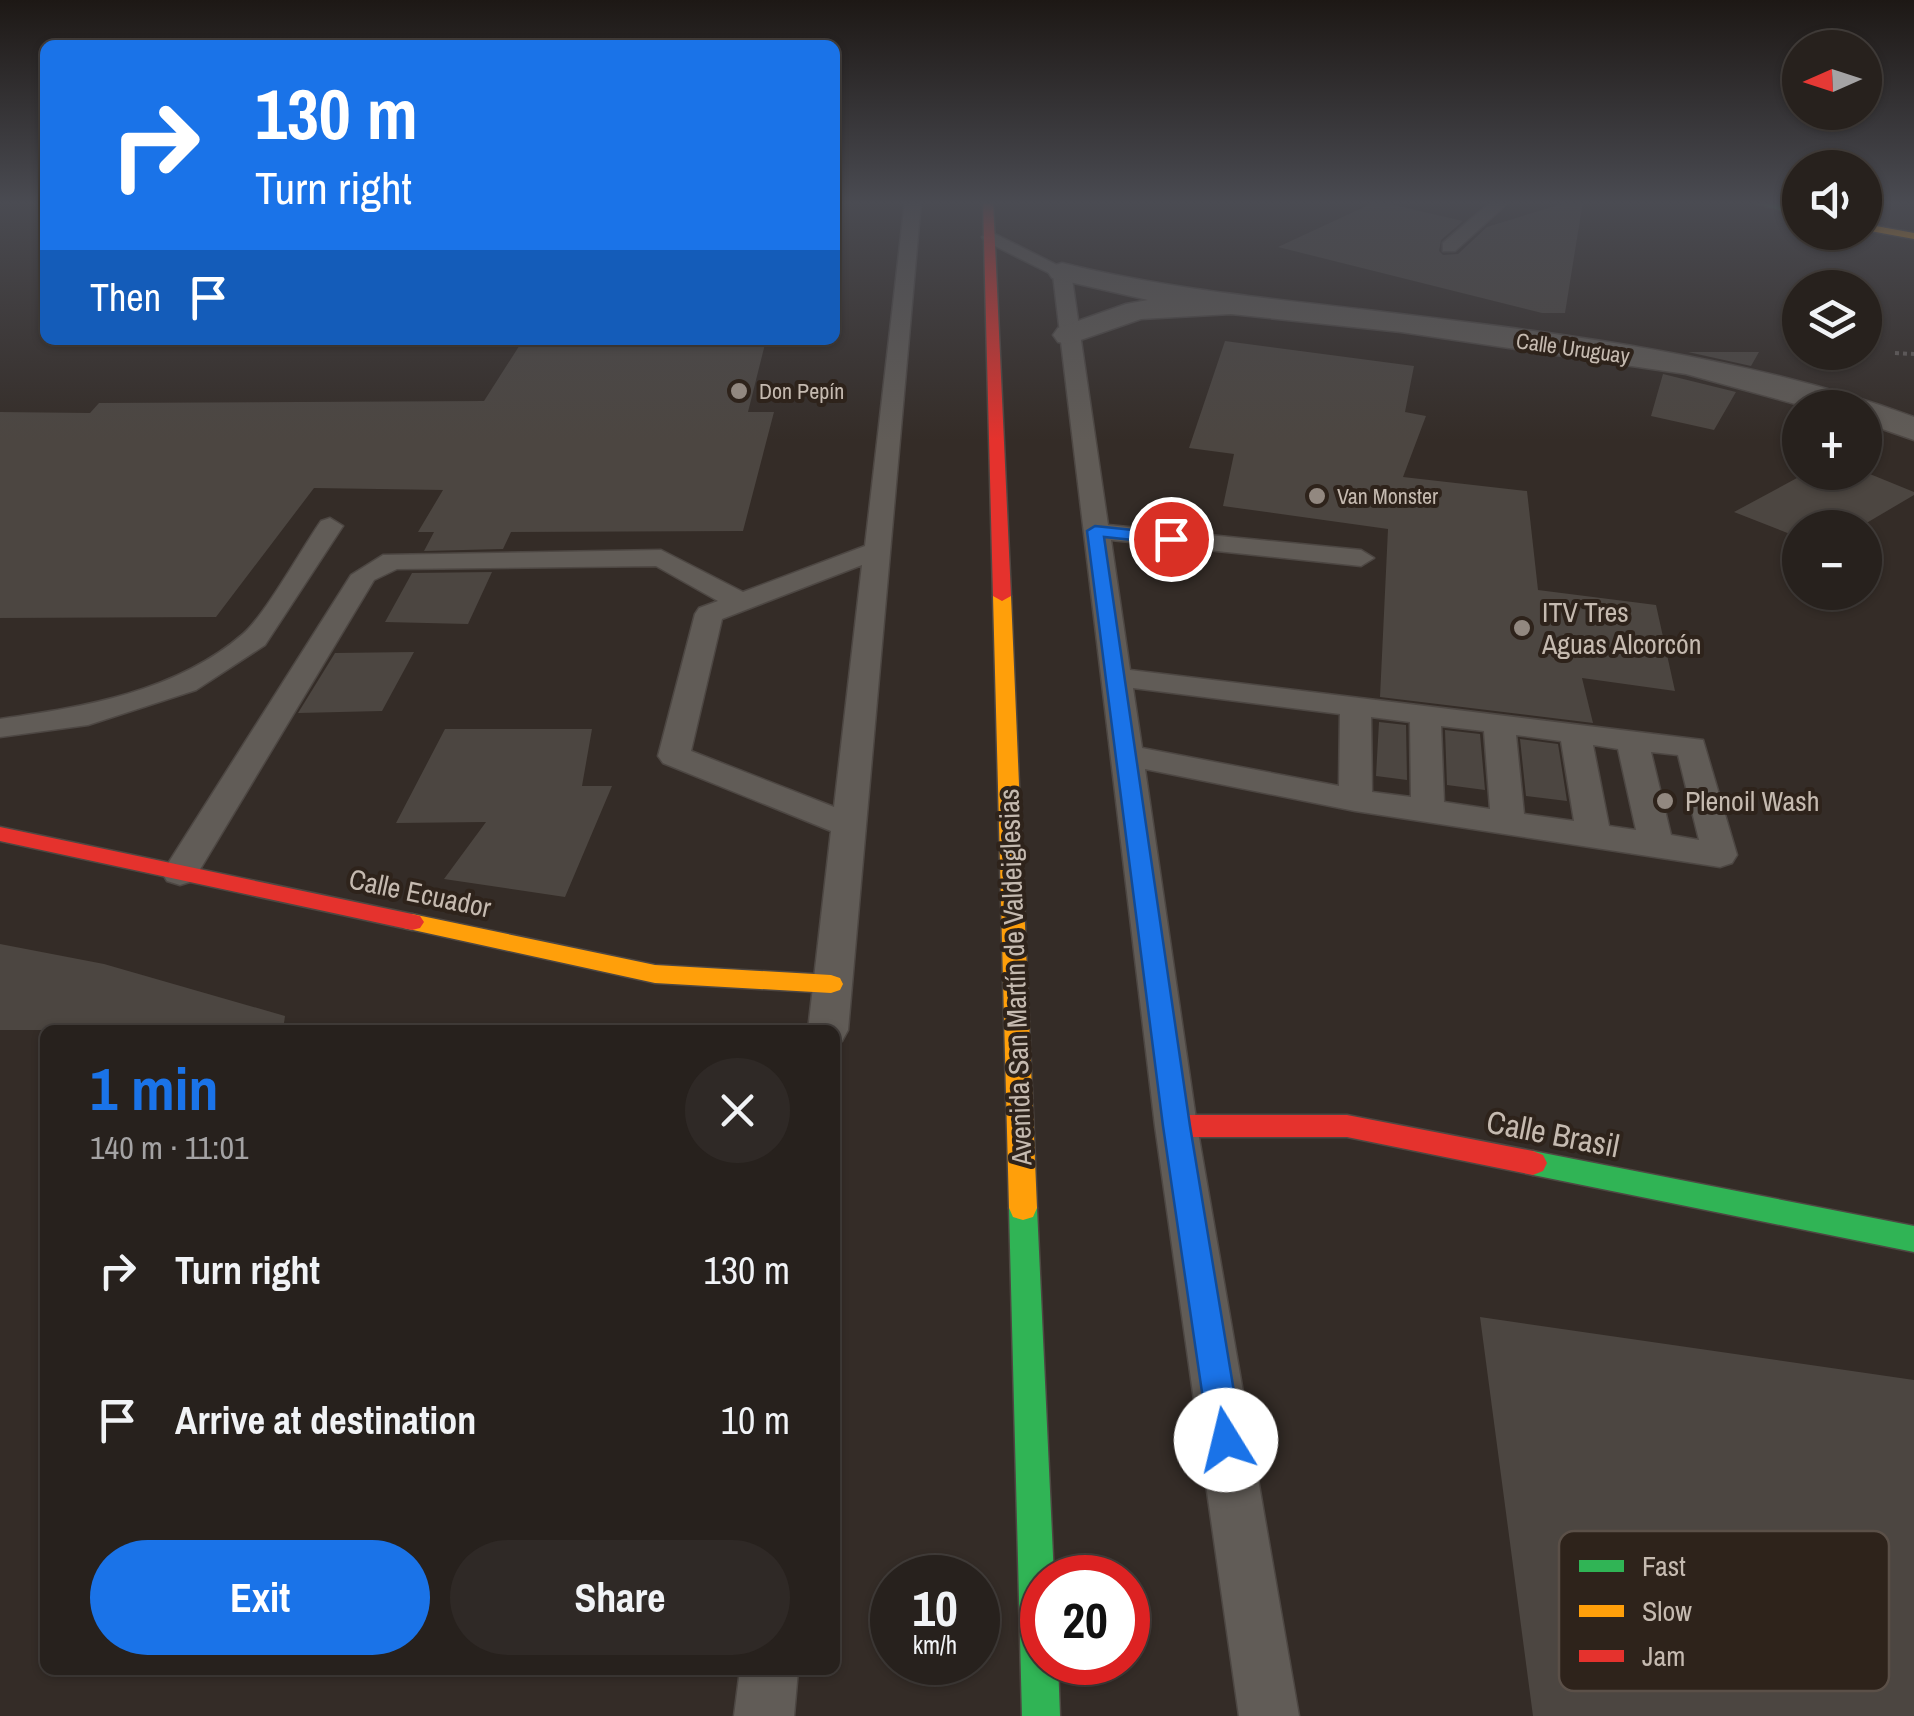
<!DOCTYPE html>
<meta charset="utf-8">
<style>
body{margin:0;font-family:"Archivo Narrow",sans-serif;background:#2f2926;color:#f1f3f6;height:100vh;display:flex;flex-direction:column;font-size:38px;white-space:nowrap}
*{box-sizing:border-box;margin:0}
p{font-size:32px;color:#a4a3a4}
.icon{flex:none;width:55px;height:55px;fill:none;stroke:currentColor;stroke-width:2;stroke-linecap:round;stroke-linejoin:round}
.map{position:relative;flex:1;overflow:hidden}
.details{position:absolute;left:40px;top:1025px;width:800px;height:650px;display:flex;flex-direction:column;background:#27211d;border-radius:15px;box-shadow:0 2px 8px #0004,0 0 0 2px #433e3b}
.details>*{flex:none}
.banner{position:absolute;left:40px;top:40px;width:800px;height:305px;border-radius:15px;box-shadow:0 2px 8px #0004,0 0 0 2px #433e3b;background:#1a73e8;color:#fff;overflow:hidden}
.needle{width:65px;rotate:267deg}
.tools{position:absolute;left:1782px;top:30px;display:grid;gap:20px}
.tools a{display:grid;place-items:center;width:100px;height:100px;border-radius:50%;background:#27211d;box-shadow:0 2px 8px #0004,0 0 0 2px #433e3b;font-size:50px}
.speed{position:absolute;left:870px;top:1555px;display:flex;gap:20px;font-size:50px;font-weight:700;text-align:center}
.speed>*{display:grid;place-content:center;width:130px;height:130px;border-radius:50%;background:#27211d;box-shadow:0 2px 8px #0004,0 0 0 2px #433e3b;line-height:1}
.speed small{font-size:25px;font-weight:400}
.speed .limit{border:15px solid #d22;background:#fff;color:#111}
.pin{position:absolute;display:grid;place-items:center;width:85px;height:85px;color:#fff;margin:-42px;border:5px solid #fff;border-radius:50%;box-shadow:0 2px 10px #0007}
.me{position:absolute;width:110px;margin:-55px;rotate:351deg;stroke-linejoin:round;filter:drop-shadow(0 0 8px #0008)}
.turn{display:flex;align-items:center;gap:35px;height:210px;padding:0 50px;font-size:45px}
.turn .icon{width:130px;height:130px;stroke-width:2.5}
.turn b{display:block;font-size:70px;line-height:85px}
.then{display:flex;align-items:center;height:95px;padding:0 50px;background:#0003;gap:20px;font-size:38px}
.round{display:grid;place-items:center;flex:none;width:105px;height:105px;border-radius:52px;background:#2f2926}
.summary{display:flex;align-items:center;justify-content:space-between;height:170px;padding:0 50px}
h1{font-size:60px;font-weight:700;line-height:75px;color:#1a73e8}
.button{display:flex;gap:20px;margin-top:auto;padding:20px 50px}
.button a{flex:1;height:115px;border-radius:60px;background:#1a73e8;color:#fff;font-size:40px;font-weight:700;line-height:115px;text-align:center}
.button a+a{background:#2f2926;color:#f1f3f6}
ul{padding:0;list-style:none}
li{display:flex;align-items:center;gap:30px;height:150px;padding:0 50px}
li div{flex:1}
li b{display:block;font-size:38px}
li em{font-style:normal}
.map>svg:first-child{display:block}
.building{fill:#4c4641}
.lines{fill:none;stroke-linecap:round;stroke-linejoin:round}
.lane-casing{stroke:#4d4743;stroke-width:3}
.street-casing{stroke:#4d4743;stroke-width:3}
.fast-casing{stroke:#4e4742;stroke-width:3}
.slow-casing{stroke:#4e4742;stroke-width:3}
.jam-casing{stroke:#4e4742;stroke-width:3}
.path{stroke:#665f5c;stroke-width:4;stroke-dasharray:4 4;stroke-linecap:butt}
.lane{fill:#615c57;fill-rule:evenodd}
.street{fill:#615c57;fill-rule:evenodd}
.fast{fill:#30b455;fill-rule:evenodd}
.slow{fill:#ff9f0a;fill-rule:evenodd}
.jam{fill:#e5322d;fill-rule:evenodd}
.route{fill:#1a73e8;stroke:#114b97;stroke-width:2.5}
.poi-dot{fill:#928880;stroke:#2e231b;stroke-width:4}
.labels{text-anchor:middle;stroke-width:8;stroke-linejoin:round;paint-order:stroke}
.far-street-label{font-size:22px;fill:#c5bab0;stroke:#2e231b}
.far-poi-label{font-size:22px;fill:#c5bab0;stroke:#2e231b;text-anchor:start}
.poi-label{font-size:28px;fill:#c5bab0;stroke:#2e231b;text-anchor:start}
.street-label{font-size:28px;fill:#c5bab0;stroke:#2e231b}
.near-street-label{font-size:32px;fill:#c5bab0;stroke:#2e231b}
.key{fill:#2e231b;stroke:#5b5048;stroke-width:2.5}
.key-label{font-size:28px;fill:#c5bab0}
</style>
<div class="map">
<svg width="1914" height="1716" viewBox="0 0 1914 1716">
<rect width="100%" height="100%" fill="#342c27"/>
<!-- building -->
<path class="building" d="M1377 201 1463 221 1441 240 1439 251 1443 255 1458 254 1487 227 1571 201H1583L1565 313H1542L1278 247Z
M523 340H766L748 412H774L743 531 511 532 503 549 424 551 434 532H418L443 490 314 488 216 617 0 618V412L90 413 99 403 484 401Z
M1225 341 1414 366 1405 412 1426 416 1403 477 1527 491 1538 590 1656 605 1675 691 1582 678 1593 723 1380 697 1388 529 1223 506 1234 454 1189 448Z
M1688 352H1759L1751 366Z
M1663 374 1736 392 1714 430 1651 416Z
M1808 472H1865L1914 492V495L1858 528H1800V538L1734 512Z
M492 572 468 624 385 622 412 573Z
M414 652 382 711 298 713 335 653Z
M1379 722 1406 725 1407 780 1376 776Z
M445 729H592L582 786H612L565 897 444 879 486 822 396 823Z
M1445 730 1480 734 1485 790 1447 785Z
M1520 739 1558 744 1567 801 1526 796Z
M0 944 104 964 285 1016 283 1030H0Z
M1480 1317 1914 1380V1716H1533Z"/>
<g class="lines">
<defs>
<path id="lane" d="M905 201H921L848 1030 842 1041 835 1043V1030H808L831 831 663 763 658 756 695 614 699 608 718 601 656 566 397 569 374 580 193 881 180 885 167 881 162 873 351 575 383 555 661 550 743 592 865 546ZM862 565 834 807 691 751 722 619Z
M1492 201H1510L1455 251H1443V243Z
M991 232 1071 272 1108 525 1361 550 1374 558 1361 566 1111 540 1130 670 1703 740 1737 855 1732 863 1720 867 1355 811 1145 769 1197 1126 1299 1716H1239L1155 1126 1053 275 985 241 982 237ZM1133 688 1340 714 1339 786 1142 748ZM1371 717 1410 722 1411 797 1372 792ZM1441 726 1484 731 1490 809 1444 802ZM1516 735 1561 741 1574 821 1524 814ZM1593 745 1618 749 1636 830 1609 826ZM1651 752 1678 755 1699 840 1671 835Z
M330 518 343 526 265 645 196 690 88 725 0 737V719C84 707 176 692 243 634 265 615 302 548 321 521Z
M740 1670H798L794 1716H734Z"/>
<path id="street" d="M1062 263C1174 291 1286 300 1400 314 1573 335 1750 357 1914 417V440L1865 423V408H1810L1686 374 1401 332 1231 314 1141 319 1069 344 1058 342 1053 335 1058 328 1126 304 1148 300 1052 278 1048 272 1052 266Z"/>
<path id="fast" d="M1748 201H1765L1800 210V216Z
M1533 1151 1914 1226V1252L1533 1175 1523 1171 1519 1163 1523 1155Z
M1023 1196 1033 1199 1037 1208 1054 1578H1042V1662H1058L1060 1716H1022L1009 1208 1013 1199Z"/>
<path id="slow" d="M1865 224 1914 233V239L1865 230Z
M1002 591 1011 596 1037 1208 1033 1217 1023 1220 1013 1217 1009 1208 993 596Z
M412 914 655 965 831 975 840 978 843 984 840 990 831 993 655 983 404 928 400 922 404 916Z"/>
<path id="jam" d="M983 201H993L1011 596 1002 601 993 596Z
M0 827 412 914 420 916 424 922 420 928 412 930 0 841Z
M1176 1115H1347L1533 1151 1543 1155 1547 1163 1543 1171 1533 1175 1347 1137H1176L1166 1134 1162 1126 1166 1118Z"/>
</defs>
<!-- lane casing -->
<use href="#lane" class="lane-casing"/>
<!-- street casing -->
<use href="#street" class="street-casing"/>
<!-- fast casing -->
<use href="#fast" class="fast-casing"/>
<!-- slow casing -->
<use href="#slow" class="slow-casing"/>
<!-- jam casing -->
<use href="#jam" class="jam-casing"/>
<!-- path -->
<path class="path" d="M1895 353 1914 354"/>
<!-- lane -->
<use href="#lane" class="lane"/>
<!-- street -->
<use href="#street" class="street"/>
<!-- fast -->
<use href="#fast" class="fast"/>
<!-- slow -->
<use href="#slow" class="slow"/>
<!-- jam -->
<use href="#jam" class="jam"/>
</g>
<!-- sky -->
<linearGradient id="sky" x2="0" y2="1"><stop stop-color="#1d1815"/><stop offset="0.46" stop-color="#4a4b52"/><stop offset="1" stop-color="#4a4b52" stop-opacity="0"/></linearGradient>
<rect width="1914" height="441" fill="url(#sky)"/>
<!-- route -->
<path class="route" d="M1095 526 1171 534 1179 539 1171 544 1104 537 1190 1126 1242 1440 1237 1452 1226 1457 1214 1452 1209 1440 1163 1126 1087 531Z"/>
<!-- markers -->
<g class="poi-dot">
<circle cx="739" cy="391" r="10"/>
<circle cx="1317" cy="496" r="10"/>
<circle cx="1522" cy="628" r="10"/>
<circle cx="1665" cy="801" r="10"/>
</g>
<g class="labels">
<!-- far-street labels -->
<g class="far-street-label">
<text transform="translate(1573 348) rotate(8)" y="8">Calle Uruguay</text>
</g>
<!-- far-poi labels -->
<g class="far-poi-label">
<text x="759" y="399">Don Pepín</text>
<text x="1337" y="504">Van Monster</text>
</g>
<!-- poi labels -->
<g class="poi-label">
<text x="1542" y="622">ITV Tres<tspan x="1542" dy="32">Aguas Alcorcón</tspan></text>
<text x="1685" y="811">Plenoil Wash</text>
</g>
<!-- street labels -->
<g class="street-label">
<text transform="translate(420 893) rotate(12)" y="10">Calle Ecuador</text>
<text transform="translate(1015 977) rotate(-92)" y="10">Avenida San Martín de Valdeiglesias</text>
</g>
<!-- near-street labels -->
<g class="near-street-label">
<text transform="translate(1553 1134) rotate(11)" y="11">Calle Brasil</text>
</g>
</g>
<!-- legend -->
<rect x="1559" y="1531" width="330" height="160" rx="15" class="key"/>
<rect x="1579" y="1560" width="45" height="12" fill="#30b455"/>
<rect x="1579" y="1605" width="45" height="12" fill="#ff9f0a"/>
<rect x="1579" y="1650" width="45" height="12" fill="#e5322d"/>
<g class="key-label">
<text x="1642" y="1576">Fast</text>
<text x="1642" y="1621">Slow</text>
<text x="1642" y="1666">Jam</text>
</g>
</svg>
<div class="tools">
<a><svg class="needle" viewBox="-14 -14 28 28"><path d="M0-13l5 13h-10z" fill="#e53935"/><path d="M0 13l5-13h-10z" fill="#a4a3a4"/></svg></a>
<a><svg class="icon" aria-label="sound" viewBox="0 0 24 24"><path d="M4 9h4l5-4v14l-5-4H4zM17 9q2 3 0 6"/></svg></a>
<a><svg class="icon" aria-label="layers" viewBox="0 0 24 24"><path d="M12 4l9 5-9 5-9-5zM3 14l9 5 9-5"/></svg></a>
<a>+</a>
<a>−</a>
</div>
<div class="speed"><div>10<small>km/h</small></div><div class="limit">20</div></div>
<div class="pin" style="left:1171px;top:539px;background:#d93025"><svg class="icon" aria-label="arrive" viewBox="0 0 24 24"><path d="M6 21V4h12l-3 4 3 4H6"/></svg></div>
<svg class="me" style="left:1226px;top:1440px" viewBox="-20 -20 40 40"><circle r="19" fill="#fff"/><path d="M0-13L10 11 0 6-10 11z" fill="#1a73e8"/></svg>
<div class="banner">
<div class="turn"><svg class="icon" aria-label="right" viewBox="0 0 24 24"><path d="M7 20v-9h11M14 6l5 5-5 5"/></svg><div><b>130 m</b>Turn right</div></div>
<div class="then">Then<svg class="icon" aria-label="arrive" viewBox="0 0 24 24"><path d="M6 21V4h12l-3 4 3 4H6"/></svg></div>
</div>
<section class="details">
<div class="summary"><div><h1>1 min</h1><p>140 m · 11:01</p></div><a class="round"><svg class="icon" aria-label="close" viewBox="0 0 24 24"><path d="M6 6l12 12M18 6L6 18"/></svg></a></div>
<ul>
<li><svg class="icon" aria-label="right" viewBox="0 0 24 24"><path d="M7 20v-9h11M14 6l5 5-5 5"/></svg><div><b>Turn right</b></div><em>130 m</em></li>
<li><svg class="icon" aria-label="arrive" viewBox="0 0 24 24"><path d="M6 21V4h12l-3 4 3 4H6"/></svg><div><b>Arrive at destination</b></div><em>10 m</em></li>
</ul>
<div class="button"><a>Exit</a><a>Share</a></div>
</section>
</div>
